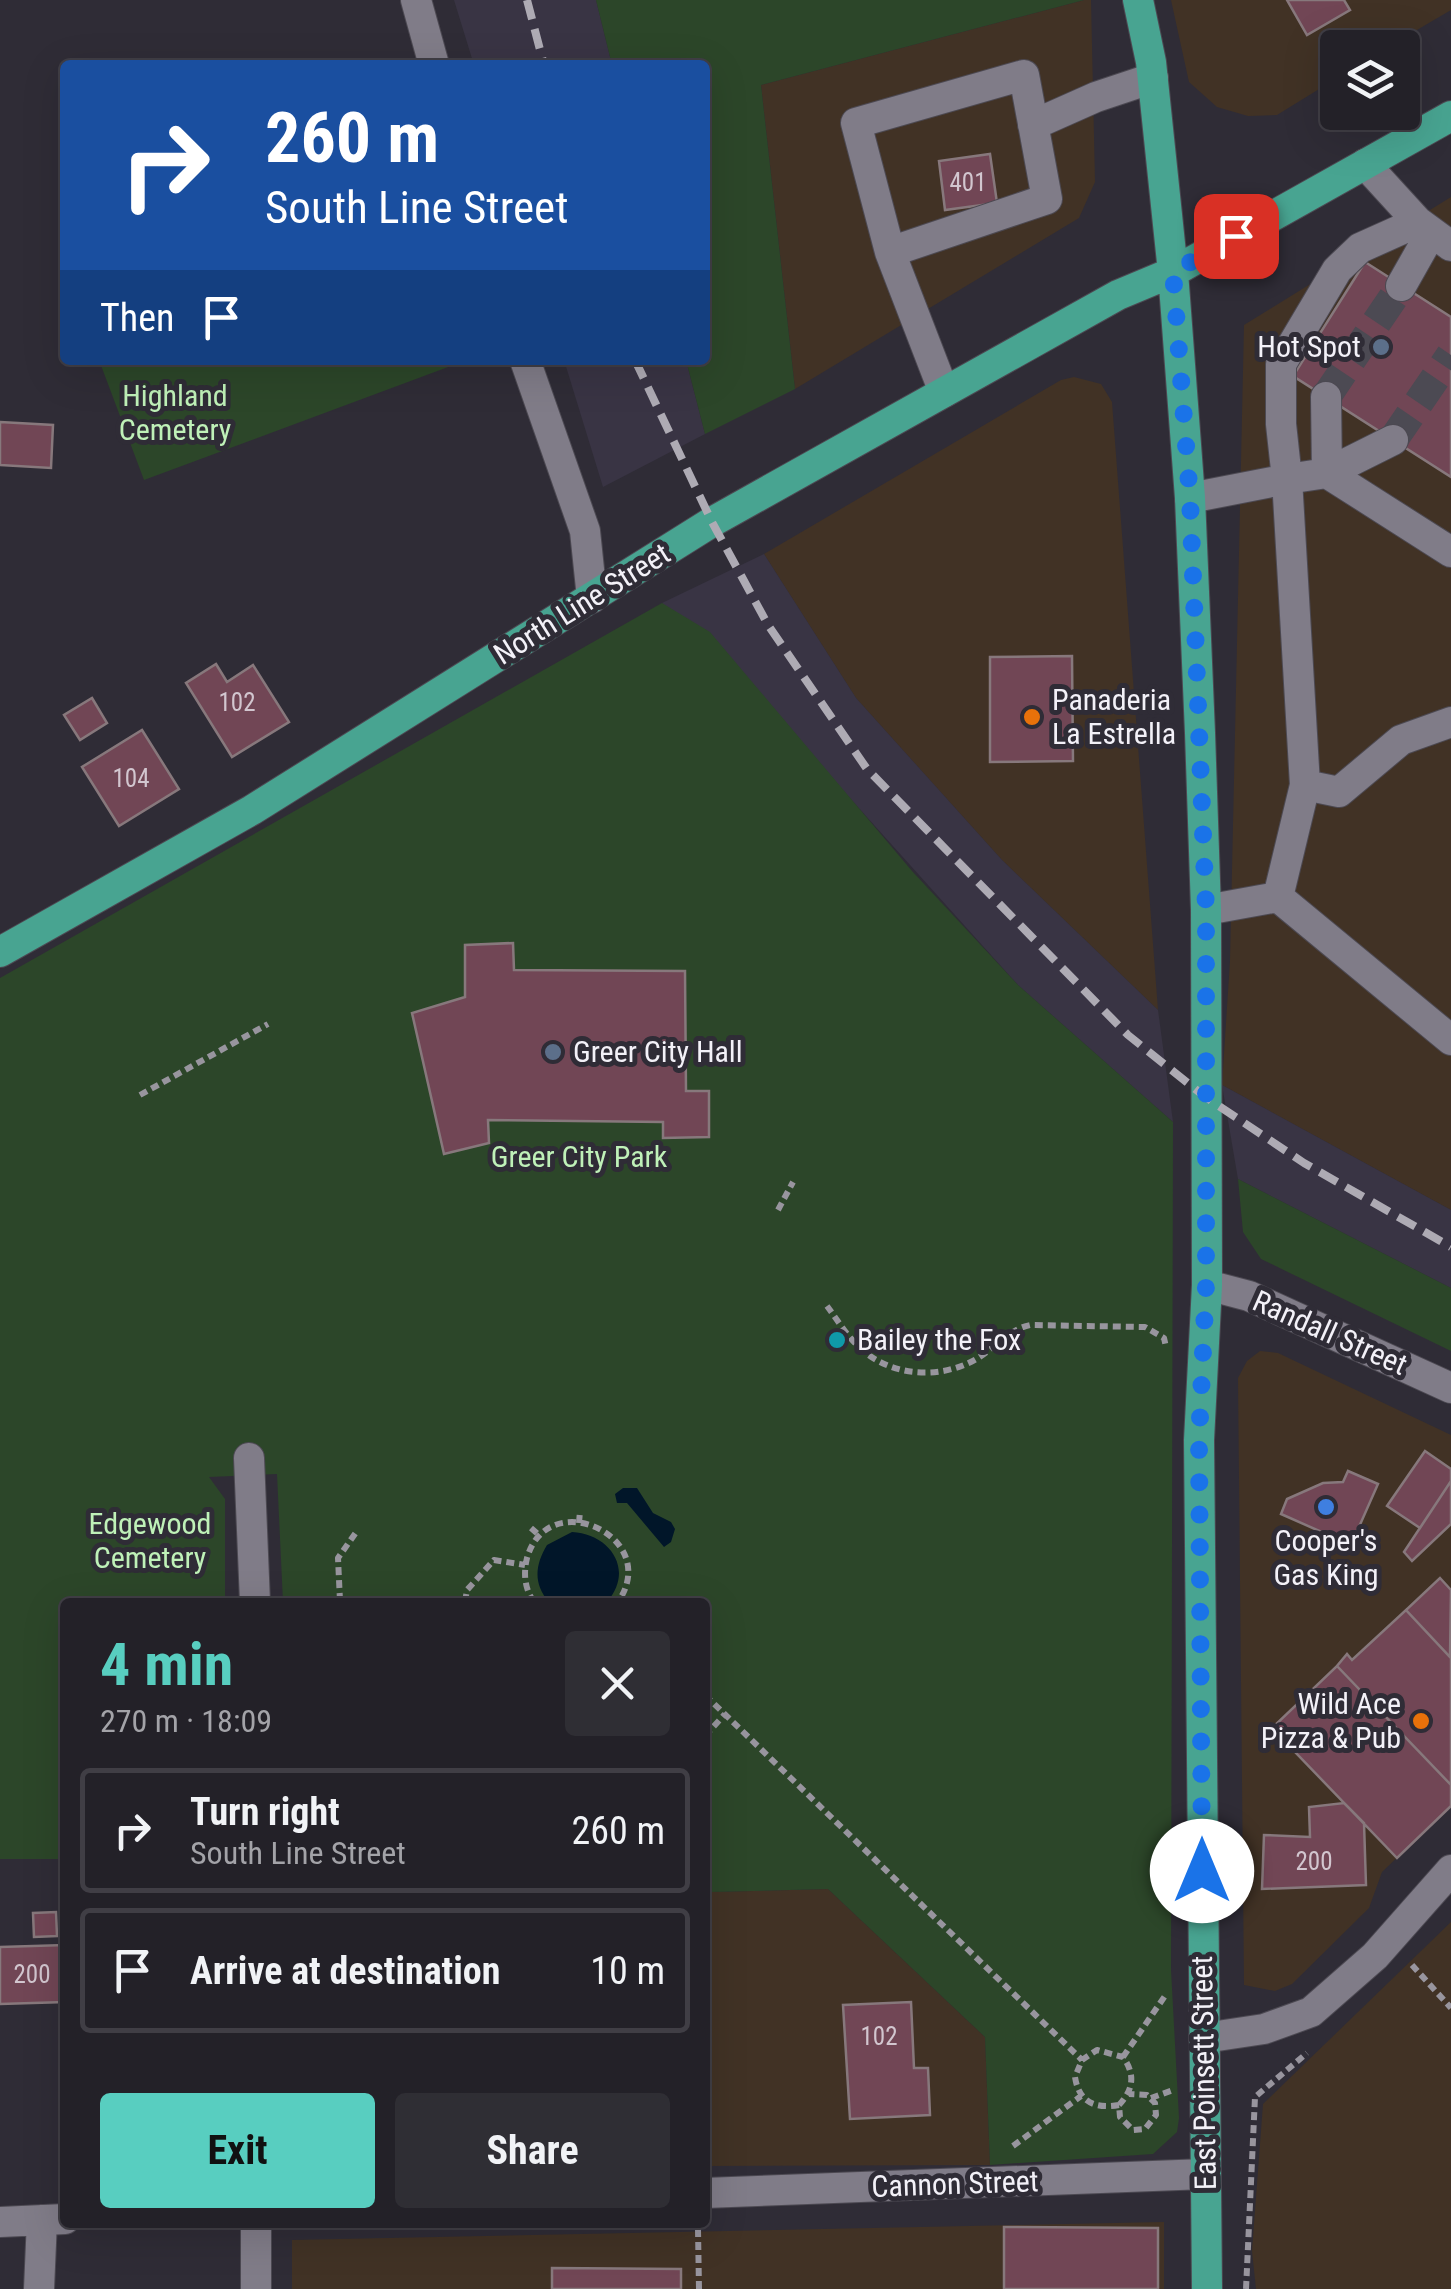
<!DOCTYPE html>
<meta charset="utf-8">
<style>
body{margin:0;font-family:"Roboto Condensed",sans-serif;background:#2f2e34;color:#f1f3f6;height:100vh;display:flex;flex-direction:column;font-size:38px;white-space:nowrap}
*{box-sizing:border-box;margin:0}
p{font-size:32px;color:#a3a3a8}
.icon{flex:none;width:55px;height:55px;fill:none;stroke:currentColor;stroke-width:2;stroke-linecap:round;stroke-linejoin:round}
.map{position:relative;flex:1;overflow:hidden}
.details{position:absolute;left:60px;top:1598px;width:650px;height:630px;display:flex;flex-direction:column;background:#232128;border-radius:10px;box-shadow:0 10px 40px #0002,0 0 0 2px #403e45}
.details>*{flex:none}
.hud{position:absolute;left:60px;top:60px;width:650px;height:305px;border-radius:10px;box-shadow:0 10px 40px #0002,0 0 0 2px #403e45;background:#1a4fa0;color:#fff;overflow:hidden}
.tools{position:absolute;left:1320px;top:30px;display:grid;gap:20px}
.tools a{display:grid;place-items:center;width:100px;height:100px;border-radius:10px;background:#232128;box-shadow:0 10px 40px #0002,0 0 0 2px #403e45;font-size:50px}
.pin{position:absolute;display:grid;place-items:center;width:85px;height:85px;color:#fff;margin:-42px;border-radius:20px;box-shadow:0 5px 15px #0006}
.me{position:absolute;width:110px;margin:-55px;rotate:0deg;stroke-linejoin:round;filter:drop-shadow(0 0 8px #0008)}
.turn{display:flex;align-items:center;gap:35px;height:210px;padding:0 40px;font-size:45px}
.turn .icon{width:130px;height:130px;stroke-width:2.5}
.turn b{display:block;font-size:70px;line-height:85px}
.then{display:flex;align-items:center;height:95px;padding:0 40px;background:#0003;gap:20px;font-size:38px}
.round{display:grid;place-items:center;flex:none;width:105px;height:105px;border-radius:10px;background:#2f2e34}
.overview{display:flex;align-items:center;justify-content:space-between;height:170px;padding:0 40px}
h1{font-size:60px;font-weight:700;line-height:75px;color:#58cec0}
.button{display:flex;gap:20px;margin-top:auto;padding:20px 40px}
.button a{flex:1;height:115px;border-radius:10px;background:#58cec0;color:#111;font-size:40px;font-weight:700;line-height:115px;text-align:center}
.button a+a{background:#2f2e34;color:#f1f3f6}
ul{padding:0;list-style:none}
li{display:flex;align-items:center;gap:30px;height:125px;margin:0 20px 15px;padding:0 20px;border:5px solid #403e45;border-radius:10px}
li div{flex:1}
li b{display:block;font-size:38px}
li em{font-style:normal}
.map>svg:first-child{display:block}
.commercial{fill:#413225}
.built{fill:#393444}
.green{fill:#2c4629}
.water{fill:#011629}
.building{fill:#714655;stroke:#87787c;stroke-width:2.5}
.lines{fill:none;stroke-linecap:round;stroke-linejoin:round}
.minor-tunnel{stroke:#4c4a53;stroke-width:30;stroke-dasharray:30 15;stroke-linecap:butt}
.minor-casing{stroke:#4c4952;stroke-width:32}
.major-casing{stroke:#4c4952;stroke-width:32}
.path{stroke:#98959e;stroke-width:6;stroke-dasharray:8 5;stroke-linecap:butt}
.minor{stroke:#807c88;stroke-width:30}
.major{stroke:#48a491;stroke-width:30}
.rail{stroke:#aeabb4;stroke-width:8;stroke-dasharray:20 10;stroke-linecap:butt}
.route{stroke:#1a73e8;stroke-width:18;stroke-dasharray:0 32.4}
.service-dot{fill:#5c6f8a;stroke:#2f2c36;stroke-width:4}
.food-dot{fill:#e8710a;stroke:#2f2c36;stroke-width:4}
.culture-dot{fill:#0f9aa8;stroke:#2f2c36;stroke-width:4}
.shop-dot{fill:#3f7fe0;stroke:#2f2c36;stroke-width:4}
.labels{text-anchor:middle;stroke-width:10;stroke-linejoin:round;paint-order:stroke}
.number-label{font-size:25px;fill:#d2c6cf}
.poi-label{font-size:30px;fill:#f3f1f8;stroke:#2f2c36;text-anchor:start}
.park-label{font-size:30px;fill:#bff1b8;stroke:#2f2c36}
.street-label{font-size:30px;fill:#f3f1f8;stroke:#2f2c36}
</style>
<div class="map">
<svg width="1451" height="2289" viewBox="0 0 1451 2289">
<rect width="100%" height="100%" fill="#2f2c36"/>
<!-- commercial -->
<path class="commercial" d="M1084 0H1091L1095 182 1079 218 795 389 761 85Z
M1171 0H1451V10L1388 47 1338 48 1337 78 1277 115 1248 116 1217 107 1189 82Z
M1451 197V1210L1222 1085 1230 961 1244 325Z
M1074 377 1101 384 1112 402 1158 1010 1002 860 856 698 764 554 1061 380Z
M1260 1351 1278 1353 1451 1435V1806L1382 1872 1369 1908 1292 1984 1275 1991 1244 1985 1238 1378 1247 1361Z
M828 1889 985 2037 990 2165 705 2166V1897L711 1892Z
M1451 1922V2289H1256L1252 2251 1263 2104Z
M1164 2222V2289H292V2240Z"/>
<!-- built -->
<path class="built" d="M454 0H596L612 65H474Z
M564 360H686L705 434 603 487Z
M764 554 856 698 1002 860 1158 1010 1173 1122 1018 985 830 776 662 603Z
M1222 1085 1451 1210V1288L1238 1179Z"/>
<!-- green -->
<path class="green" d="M596 0H1084L761 85 795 389 705 434 686 360H705V65H612Z
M99 360H467L144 480Z
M662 603 710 632 912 871 1018 985 1173 1122 1171 1970 1179 2118 1177 2132 1153 2154 990 2165 985 2037 828 1889 711 1892 705 1897V1602H283L277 1474 209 1477 225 1499V1602H65V1859H0V978Z
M1238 1179 1451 1288V1351L1261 1259 1243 1232Z"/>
<!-- water -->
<path class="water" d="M623 1488H637L653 1513 671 1522 675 1529 671 1542 664 1547 627 1503H617L615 1494Z
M572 1532C610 1534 635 1570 607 1602H549C533 1584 535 1565 547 1545Z"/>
<!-- building -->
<path class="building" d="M1287 0H1344L1350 10 1307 35Z
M990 154 997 203 945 210 939 161Z
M1365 262 1451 317V477L1293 376Z
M0 422 53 425 51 468 0 465Z
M1072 656 1073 761 990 762V657Z
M216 664 227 682 253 665 289 722 232 757 186 683Z
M92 698 107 723 80 740 64 715Z
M142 730 179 789 119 826 82 767Z
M513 943 514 970 685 971 686 1091H709V1137L663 1138V1122L488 1120 489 1143 444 1154 412 1013 465 997V945Z
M1425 1451 1451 1469V1481L1420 1528 1387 1506Z
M1348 1471 1378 1484 1351 1545 1281 1514 1287 1499 1323 1483 1343 1482Z
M1451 1481V1524L1412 1561 1404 1552Z
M1440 1578 1451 1590 1450 1657 1406 1610Z
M1406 1610 1451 1658V1785L1337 1666 1347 1654 1352 1660Z
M1337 1666 1451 1785V1806L1397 1858 1272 1728Z
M1344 1803 1364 1823 1366 1885 1262 1889 1264 1835 1310 1837 1309 1807Z
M56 1912 57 1936 34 1937 33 1913Z
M65 1945V2002L0 2004V1947Z
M911 2002 914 2068H928L930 2115 850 2119 843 2005Z
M1004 2227 1158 2228V2289H1004Z
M552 2268 681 2269V2289H552Z"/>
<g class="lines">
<!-- minor-tunnel -->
<path class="minor-tunnel" d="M1326 397 1401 286
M1393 440 1451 355"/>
<defs>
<path id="minor" d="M416 0 434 65
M1033 125 1096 97 1153 78
M1365 164 1418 222 1451 246
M890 252 1047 199 1024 75 856 123 890 252 944 392
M1401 286 1431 233
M525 360 585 531 592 598
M1327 473 1451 552
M1327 473 1393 440
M1190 498 1287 479 1281 424V364L1337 270 1360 248 1418 222
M1305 785 1339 792 1401 740 1451 722
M1278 897 1451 1040
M1206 910 1278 897 1305 785 1287 479 1327 473 1326 397
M1207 1285 1249 1296 1451 1388
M249 1458 255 1602
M1204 2038 1264 2029 1311 2012 1375 1956 1451 1870
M705 2193 1205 2174
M0 2222 65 2219
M256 2222V2289
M39 2289 42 2220"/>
<path id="major" d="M1138 0 1151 62 1173 272 1190 498 1200 733 1206 910 1207 1285 1199 1440 1207 2289
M0 952 252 810 712 522 1118 295 1173 272 1451 116"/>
</defs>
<!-- minor casing -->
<use href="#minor" class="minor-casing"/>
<!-- major casing -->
<use href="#major" class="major-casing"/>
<!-- path -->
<path class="path" d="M140 1095 268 1024
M778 1210 793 1182
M827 1306C836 1318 845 1333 856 1344 887 1377 940 1381 978 1358 997 1346 1008 1330 1030 1325L1145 1327 1164 1338 1166 1347
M579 1523 580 1511
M531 1528 540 1536
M340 1599 461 1602
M340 1601 338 1558 357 1531
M465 1602 467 1590 494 1560 525 1565
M534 1602C525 1590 523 1574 527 1558 548 1484 663 1537 618 1602
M705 1695 1082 2060
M705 1736 725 1714
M1412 1965 1451 2008
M1123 2057 1167 1993
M1151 2098 1173 2090
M1119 2105C1096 2109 1079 2103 1075 2077L1082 2060 1097 2050 1123 2057C1136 2075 1133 2090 1119 2105L1120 2117 1133 2130 1145 2129 1156 2115 1155 2103 1147 2095 1129 2094
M1013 2146 1081 2096
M698 2229 699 2289
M1246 2289 1255 2097 1307 2053"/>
<!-- minor -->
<use href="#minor" class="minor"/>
<!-- major -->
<use href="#major" class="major"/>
<!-- rail -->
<path class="rail" d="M527 0 544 65
M635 360 712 522 768 625 867 769 1128 1035 1204 1096 1304 1163 1451 1247"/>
</g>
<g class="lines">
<!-- route -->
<path class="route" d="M1202 1871 1199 1440 1206 1285V910L1190 498 1173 272 1236 236"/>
</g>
<!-- markers -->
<g class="service-dot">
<circle cx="1381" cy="347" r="10"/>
<circle cx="553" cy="1052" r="10"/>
</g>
<g class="food-dot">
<circle cx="1032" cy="717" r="10"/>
<circle cx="1421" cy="1721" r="10"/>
</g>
<circle class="culture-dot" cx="837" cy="1340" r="10"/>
<circle class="shop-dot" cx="1326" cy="1507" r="10"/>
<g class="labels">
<!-- number labels -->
<g class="number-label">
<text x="968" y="191">401</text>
<text x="237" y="711">102</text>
<text x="131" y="787">104</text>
<text x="1314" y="1870">200</text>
<text x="32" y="1983">200</text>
<text x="879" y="2045">102</text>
</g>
<!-- poi labels -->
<g class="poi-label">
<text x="1361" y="357" text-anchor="end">Hot Spot</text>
<text x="1052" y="710">Panaderia<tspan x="1052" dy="34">La Estrella</tspan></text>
<text x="573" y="1062">Greer City Hall</text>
<text x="857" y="1350">Bailey the Fox</text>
<text x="1326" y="1551" text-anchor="middle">Cooper's<tspan x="1326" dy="34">Gas King</tspan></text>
<text x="1401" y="1714" text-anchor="end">Wild Ace<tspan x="1401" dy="34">Pizza &amp; Pub</tspan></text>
</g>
<!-- park labels -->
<g class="park-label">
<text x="175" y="406">Highland<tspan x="175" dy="34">Cemetery</tspan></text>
<text x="579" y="1167">Greer City Park</text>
<text x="150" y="1534">Edgewood<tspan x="150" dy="34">Cemetery</tspan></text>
</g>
<!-- street labels -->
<g class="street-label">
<text transform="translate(582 604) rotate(-32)" y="10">North Line Street</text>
<text transform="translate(1330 1333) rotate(24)" y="10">Randall Street</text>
<text transform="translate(1204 2073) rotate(-91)" y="10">East Poinsett Street</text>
<text transform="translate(955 2184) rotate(-2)" y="10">Cannon Street</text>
</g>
</g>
</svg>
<div class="tools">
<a><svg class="icon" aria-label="layers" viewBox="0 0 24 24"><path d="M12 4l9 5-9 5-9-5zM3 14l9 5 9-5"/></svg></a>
</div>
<div class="pin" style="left:1236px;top:236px;background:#d93025"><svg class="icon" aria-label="arrive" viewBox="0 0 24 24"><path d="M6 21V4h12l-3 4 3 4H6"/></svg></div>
<svg class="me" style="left:1202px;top:1871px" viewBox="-20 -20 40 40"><circle r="19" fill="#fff"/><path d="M0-13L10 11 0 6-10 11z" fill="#1a73e8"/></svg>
<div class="hud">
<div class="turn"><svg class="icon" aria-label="right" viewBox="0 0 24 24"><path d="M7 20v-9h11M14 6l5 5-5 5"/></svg><div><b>260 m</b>South Line Street</div></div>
<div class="then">Then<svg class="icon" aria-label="arrive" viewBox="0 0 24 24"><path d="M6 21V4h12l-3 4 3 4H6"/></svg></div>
</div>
<section class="details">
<div class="overview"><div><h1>4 min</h1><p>270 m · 18:09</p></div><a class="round"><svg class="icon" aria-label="close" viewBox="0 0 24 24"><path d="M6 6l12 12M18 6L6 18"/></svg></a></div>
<ul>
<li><svg class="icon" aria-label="right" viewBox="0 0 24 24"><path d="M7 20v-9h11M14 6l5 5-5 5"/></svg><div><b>Turn right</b><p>South Line Street</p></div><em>260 m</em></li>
<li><svg class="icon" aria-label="arrive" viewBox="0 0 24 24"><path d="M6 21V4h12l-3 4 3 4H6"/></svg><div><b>Arrive at destination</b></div><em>10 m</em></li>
</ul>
<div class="button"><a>Exit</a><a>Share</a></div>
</section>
</div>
